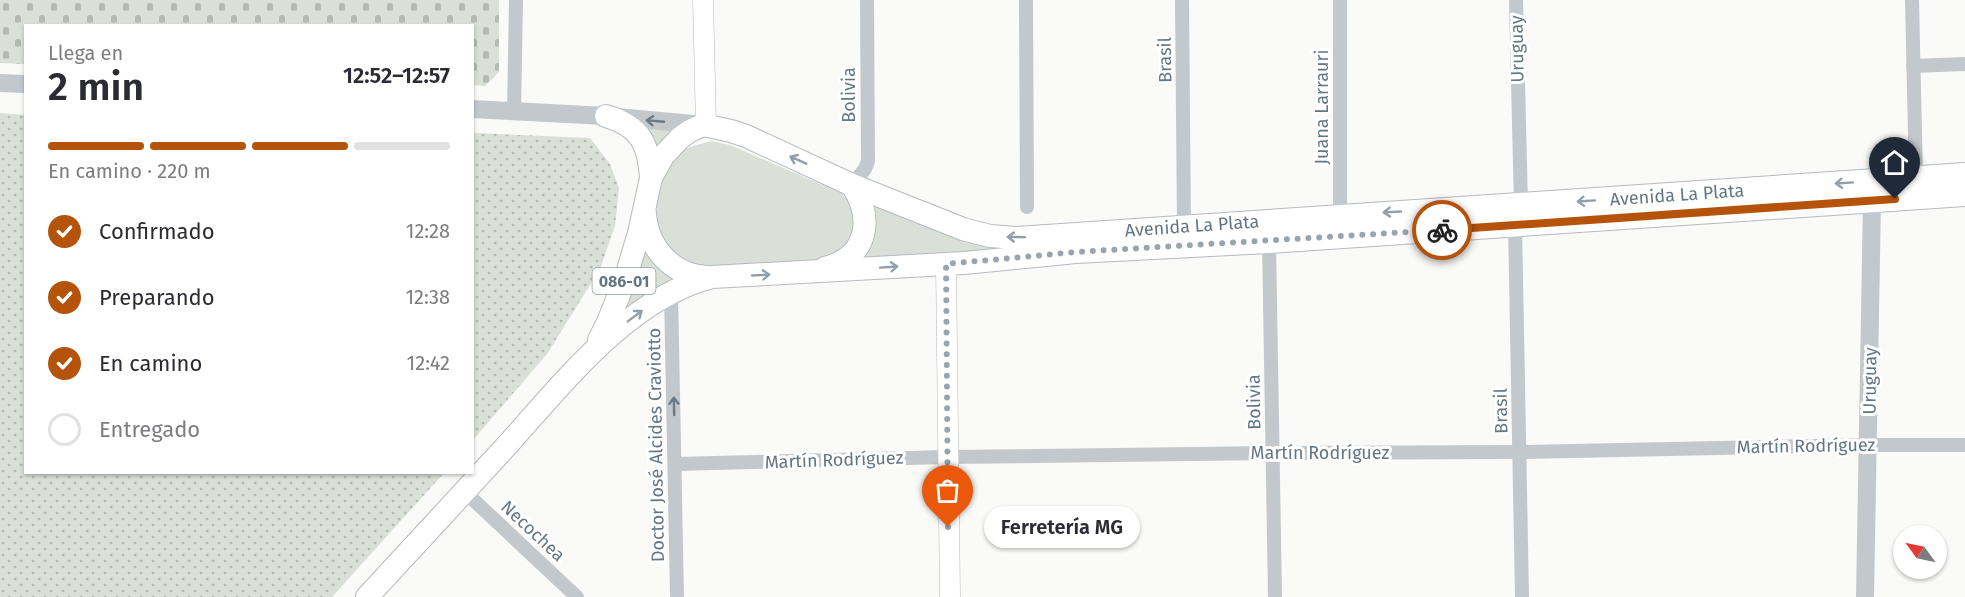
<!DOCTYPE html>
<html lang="es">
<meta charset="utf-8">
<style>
:root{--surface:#fff;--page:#f7f7f7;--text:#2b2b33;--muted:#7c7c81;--line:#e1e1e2;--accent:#b45309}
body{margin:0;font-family:"Fira Sans",sans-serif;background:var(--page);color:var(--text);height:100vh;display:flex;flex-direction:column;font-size:22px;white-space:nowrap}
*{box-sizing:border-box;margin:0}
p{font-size:20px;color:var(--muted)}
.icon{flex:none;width:33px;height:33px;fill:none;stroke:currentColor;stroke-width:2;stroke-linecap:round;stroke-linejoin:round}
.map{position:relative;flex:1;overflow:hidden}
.details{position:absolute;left:24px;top:24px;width:450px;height:450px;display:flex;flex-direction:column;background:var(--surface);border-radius:0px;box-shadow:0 2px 4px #0004}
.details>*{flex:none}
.needle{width:39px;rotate:303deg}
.buttons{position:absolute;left:1893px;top:525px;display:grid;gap:12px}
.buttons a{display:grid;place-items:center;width:54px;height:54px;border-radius:50%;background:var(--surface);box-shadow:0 2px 4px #0004;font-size:30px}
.pin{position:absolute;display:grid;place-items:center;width:51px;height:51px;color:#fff;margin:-62px -26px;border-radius:50% 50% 50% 0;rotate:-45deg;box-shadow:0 0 6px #0007}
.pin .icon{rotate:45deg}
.courier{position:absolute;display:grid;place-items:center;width:60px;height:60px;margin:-30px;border:4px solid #b45309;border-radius:50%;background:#fff;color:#222;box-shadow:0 2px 8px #0007}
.bubble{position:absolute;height:42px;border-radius:21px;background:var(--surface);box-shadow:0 2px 4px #0004;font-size:20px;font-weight:600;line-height:42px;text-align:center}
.head em{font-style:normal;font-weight:600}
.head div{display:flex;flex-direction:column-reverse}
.head{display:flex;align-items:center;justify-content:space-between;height:102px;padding:0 24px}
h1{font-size:39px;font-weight:600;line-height:45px}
.bar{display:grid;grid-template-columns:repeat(4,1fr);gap:9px 6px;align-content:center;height:72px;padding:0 24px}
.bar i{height:8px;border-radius:4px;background:var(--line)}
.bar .on{background:var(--accent)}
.bar p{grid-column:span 4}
ol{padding:0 24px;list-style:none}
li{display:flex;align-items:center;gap:18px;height:66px}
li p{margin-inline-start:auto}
li .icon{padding:6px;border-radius:50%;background:var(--accent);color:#fff;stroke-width:4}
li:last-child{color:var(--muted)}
li i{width:33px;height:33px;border:3px solid var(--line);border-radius:50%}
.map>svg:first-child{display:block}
.grass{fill:#dadfd7}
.cemetery{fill:url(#cemetery-stones)}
.park{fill:url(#park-dots)}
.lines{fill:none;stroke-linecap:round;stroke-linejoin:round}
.secondary-casing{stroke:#b3babf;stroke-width:21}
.primary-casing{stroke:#b5babe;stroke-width:24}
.minor{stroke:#c3c8cc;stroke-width:14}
.tertiary{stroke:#c3c8cc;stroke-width:18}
.secondary{stroke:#fff;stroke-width:20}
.primary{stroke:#fff;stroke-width:22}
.oneway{stroke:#6a7a87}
.oneway2{stroke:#939fa8}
.done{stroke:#99a4ac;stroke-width:6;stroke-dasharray:0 10.8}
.route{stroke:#b45309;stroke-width:8}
.labels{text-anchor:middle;stroke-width:6;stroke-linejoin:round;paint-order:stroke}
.shield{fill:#fff;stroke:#939fa8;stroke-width:1.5}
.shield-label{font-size:16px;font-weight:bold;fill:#657683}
.street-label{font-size:18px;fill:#657683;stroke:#fff}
</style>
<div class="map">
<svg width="1965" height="597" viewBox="0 0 1965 597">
<defs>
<pattern id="cemetery-stones" width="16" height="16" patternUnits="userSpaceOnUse" patternTransform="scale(1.5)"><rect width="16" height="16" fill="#dadfd7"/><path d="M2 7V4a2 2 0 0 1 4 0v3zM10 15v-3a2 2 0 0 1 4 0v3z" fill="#b4b9b4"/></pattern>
<pattern id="park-dots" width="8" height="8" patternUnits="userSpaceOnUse" patternTransform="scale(1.5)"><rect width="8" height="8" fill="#dadfd7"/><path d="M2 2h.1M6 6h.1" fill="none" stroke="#b4b9b4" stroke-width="1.8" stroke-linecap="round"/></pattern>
</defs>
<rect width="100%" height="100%" fill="#fafaf8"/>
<!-- grass -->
<g class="grass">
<polygon points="633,123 682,127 656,152"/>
<polygon points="711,141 730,145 841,193 851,204 856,220 850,242 826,261 700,267 681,262 656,231 655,210 659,185 667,166 681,152 690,147"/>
<polygon points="1965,183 856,259 864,199 960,237"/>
<polygon points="645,249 661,271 674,280 620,319"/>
</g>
<!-- cemetery -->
<polygon class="cemetery" points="0,0 499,0 499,72 485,86 473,85 472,26 26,26 25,64 0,63"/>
<!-- park -->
<g class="park">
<polygon points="0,113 25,115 26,472 444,473 332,597 0,597"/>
<polygon points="473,133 590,138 610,164 619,188 615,226 600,269 547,354 473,440"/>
</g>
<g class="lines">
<defs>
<g id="secondary">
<polyline points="703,0 706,125"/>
<polyline points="946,264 950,597"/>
</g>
<g id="primary">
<path d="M 606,116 C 640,126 649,144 651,178"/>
<path d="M 645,214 C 648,249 673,276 708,277"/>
<path d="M 825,268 C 868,257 874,219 852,185"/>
<polyline points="599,340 608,322 625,280 639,233 651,178 663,156 680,138 690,131 703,125 731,131 746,136 852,185 963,229 990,236 1016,238 1965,174"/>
<path d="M 367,597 C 411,549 456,501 500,453 C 558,390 626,298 712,277 L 964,263 L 1076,252 L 1269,242 L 1965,195"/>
</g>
</defs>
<!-- secondary casing -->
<use href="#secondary" class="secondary-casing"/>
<!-- primary casing -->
<use href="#primary" class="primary-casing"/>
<!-- minor -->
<g class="minor">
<polyline points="1026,0 1027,207"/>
<polyline points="1182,0 1184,227"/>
<polyline points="1516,0 1521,205"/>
<polyline points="1912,0 1916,178"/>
<polyline points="1913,66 1965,64"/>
<polyline points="514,111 516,0"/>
<polyline points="852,185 865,169 868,161 867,0"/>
<polyline points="1340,215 1340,0"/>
<polyline points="1515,224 1522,597"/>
<polyline points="1269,242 1275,597"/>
<polyline points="671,293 677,597"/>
<polyline points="675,464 947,457 1273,453 1520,452 1869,445 1965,445"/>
<polyline points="465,492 577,597"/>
</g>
<!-- tertiary -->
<g class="tertiary">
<polyline points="0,83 26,84"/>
<polyline points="472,109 606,116 704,125"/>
<polyline points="1865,597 1872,201"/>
</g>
<!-- secondary -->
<use href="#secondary" class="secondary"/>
<!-- primary -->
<use href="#primary" class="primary"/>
</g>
<!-- one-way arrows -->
<defs><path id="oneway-shaft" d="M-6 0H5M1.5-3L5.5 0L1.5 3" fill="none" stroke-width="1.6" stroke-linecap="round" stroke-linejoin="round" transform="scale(1.5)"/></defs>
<g class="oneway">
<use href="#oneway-shaft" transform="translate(655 121) rotate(-175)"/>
<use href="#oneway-shaft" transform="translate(674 406) rotate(-91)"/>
</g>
<g class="oneway2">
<use href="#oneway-shaft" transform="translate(798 160) rotate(-156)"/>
<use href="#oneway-shaft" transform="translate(1844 183) rotate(176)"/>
<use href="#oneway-shaft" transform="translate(1586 201) rotate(176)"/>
<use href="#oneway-shaft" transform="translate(1392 212) rotate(177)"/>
<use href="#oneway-shaft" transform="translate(1016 237) rotate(-179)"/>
<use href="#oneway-shaft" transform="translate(889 267) rotate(-4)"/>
<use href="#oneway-shaft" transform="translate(761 275) rotate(-3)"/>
<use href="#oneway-shaft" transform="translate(635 316) rotate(-37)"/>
</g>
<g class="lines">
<!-- done -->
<polyline class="done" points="948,527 946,264 1076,252 1442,230"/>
<!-- route -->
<polyline class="route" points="1442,230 1895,199"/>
</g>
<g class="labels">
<!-- shield labels -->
<rect class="shield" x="592.5" y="268" width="63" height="26" rx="4.5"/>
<g class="shield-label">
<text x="624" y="287">086-01</text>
</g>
<!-- street labels -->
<g class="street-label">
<text transform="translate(1517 49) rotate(-91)" y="6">Uruguay</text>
<text transform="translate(1165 60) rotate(-91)" y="6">Brasil</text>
<text transform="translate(849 95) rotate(-90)" y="6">Bolivia</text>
<text transform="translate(1322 107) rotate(-90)" y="6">Juana Larrauri</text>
<text transform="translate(1677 195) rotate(-4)" y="6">Avenida La Plata</text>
<text transform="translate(1192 226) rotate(-4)" y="6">Avenida La Plata</text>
<text transform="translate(1870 381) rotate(-89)" y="6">Uruguay</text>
<text transform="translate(1254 402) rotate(-91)" y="6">Bolivia</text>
<text transform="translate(1501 411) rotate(-91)" y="6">Brasil</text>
<text transform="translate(656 445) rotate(-91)" y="6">Doctor José Alcides Craviotto</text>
<text transform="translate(1806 446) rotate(-1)" y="6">Martín Rodríguez</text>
<text x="1320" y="459">Martín Rodríguez</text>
<text transform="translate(834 460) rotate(-2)" y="6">Martín Rodríguez</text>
<text transform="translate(533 531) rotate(43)" y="6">Necochea</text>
</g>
</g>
</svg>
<div class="buttons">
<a><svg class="needle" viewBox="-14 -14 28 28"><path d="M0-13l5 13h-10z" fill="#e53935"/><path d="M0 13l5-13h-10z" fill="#7c7c81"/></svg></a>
</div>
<div class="pin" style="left:948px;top:527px;background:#ea580c"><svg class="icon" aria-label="bag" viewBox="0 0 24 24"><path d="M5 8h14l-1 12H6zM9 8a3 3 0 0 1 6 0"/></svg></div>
<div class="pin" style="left:1895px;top:199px;background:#1f2937"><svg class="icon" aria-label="home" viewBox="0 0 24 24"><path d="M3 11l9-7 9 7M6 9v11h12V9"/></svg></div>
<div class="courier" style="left:1442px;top:230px"><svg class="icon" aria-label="bike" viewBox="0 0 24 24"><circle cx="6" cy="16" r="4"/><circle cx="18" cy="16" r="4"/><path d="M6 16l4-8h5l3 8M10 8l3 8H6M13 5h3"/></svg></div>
<div class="bubble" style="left:984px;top:506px;width:156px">Ferretería MG</div>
<section class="details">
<div class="head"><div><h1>2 min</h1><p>Llega en</p></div><em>12:52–12:57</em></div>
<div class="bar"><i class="on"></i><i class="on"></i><i class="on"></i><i></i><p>En camino · 220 m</p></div>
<ol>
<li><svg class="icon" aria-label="check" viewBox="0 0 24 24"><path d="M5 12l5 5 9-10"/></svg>Confirmado<p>12:28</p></li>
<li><svg class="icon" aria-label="check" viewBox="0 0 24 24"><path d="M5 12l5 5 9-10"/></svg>Preparando<p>12:38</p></li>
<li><svg class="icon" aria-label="check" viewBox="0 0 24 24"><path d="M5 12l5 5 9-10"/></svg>En camino<p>12:42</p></li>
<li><i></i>Entregado</li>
</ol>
</section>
</div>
